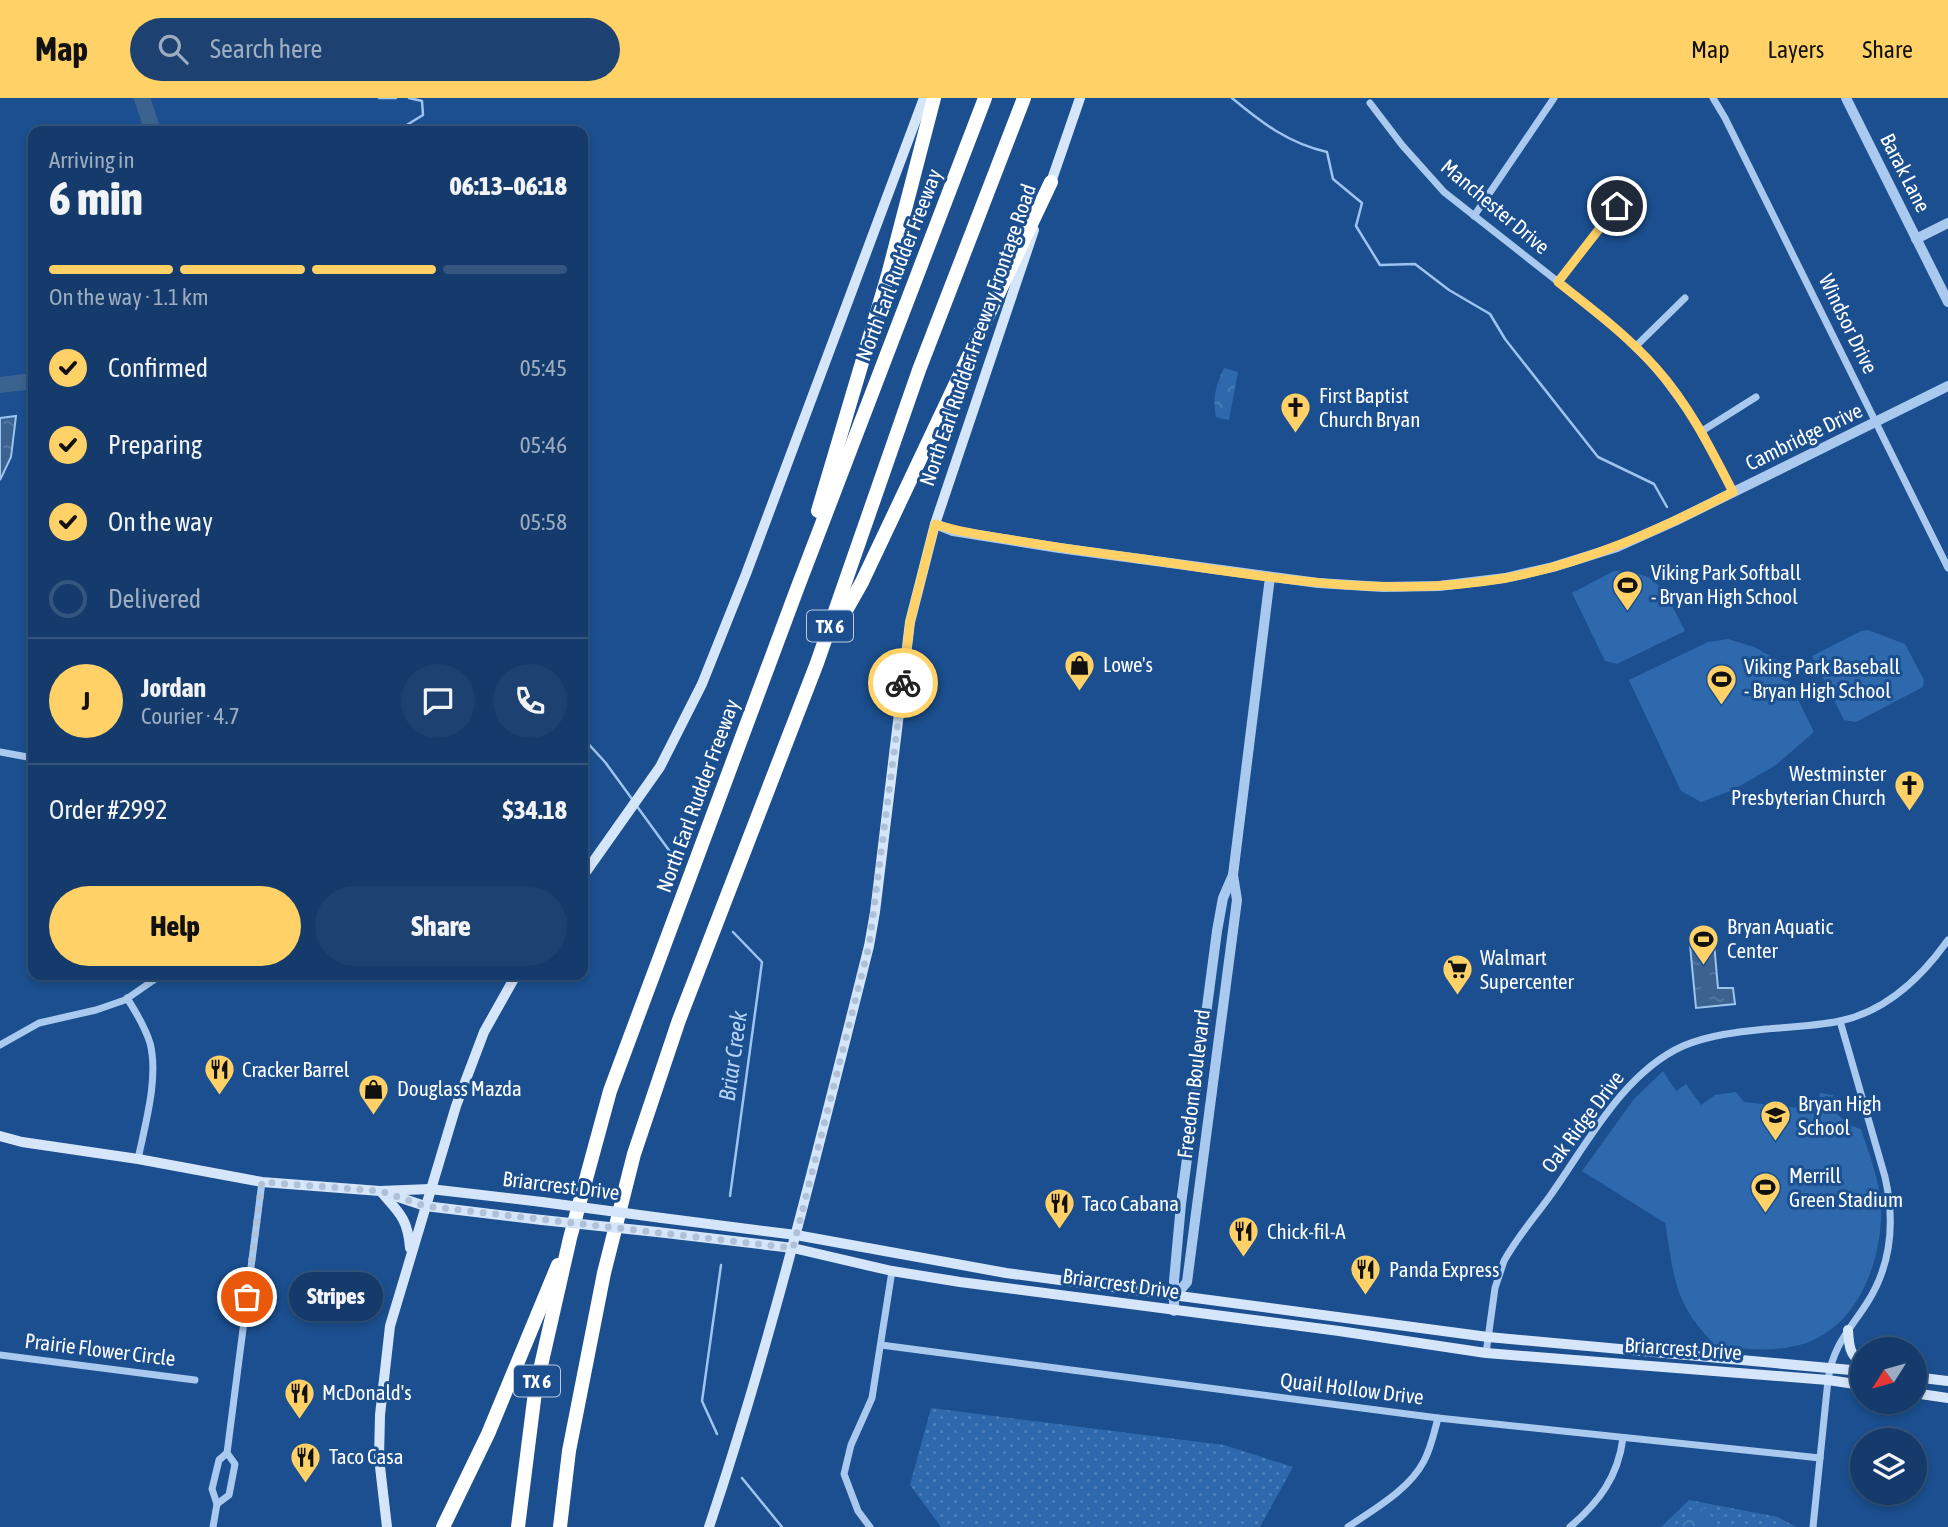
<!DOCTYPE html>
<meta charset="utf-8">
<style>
:root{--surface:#143b6b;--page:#1d4271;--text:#f1f3f6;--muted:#9dadc1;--line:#33557e;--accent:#ffd166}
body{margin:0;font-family:"Asap Condensed",sans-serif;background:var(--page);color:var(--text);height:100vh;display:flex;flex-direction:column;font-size:26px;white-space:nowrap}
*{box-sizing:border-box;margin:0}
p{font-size:23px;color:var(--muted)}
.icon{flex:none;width:38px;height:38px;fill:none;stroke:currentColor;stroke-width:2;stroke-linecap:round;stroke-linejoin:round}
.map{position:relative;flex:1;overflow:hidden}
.drawer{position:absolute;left:28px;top:28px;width:560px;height:854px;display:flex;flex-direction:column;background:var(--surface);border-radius:14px;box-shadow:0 4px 10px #0003,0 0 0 2px var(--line)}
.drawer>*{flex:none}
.needle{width:46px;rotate:233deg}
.controls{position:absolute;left:1850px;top:1239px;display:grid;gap:14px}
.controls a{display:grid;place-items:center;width:77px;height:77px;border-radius:50%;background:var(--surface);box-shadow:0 4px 10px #0003,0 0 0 2px var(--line);font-size:35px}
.pin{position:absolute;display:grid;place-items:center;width:60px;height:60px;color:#fff;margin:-30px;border:4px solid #fff;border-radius:50%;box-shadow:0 2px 7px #0007}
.courier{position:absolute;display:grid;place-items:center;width:70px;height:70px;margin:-35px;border:5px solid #ffd166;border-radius:50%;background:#fff;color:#222;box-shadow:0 2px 9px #0007}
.bubble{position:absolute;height:49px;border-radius:24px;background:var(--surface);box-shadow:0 4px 10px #0003,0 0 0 2px var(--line);font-size:23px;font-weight:800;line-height:49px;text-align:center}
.overview em{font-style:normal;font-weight:800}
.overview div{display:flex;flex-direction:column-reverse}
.overview{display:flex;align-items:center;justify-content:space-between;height:119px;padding:0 21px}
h1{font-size:46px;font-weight:800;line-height:52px}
.bar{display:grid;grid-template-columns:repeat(4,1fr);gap:10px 7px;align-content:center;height:84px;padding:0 21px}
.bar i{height:9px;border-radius:5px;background:var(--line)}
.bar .selected{background:var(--accent)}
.bar p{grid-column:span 4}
.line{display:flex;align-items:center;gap:18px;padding:0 21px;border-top:2px solid var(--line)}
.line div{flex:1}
.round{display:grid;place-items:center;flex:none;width:74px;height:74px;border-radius:37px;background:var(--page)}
ol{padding:0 21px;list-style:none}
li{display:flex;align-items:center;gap:21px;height:77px}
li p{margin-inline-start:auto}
li .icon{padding:7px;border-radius:50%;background:var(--accent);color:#111;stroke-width:4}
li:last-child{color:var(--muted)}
li i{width:38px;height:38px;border:4px solid var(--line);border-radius:50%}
.cta{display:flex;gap:14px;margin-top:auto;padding:14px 21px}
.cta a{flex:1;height:80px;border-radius:42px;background:var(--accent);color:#111;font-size:28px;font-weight:800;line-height:80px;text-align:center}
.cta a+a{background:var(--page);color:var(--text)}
header{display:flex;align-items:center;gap:42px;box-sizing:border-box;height:98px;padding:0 35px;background:var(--accent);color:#111}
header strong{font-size:33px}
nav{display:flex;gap:38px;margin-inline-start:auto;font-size:24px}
.search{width:490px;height:63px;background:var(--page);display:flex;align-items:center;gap:18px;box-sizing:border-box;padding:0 24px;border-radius:38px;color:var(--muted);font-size:26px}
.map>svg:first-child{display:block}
.grass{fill:url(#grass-dots)}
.park{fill:url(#park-crowns)}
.pitch{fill:#2e69ad}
.water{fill:url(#water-ripples);stroke:#9cc4f0;stroke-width:2}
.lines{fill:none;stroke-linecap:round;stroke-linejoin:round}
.stream{stroke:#9cc4f0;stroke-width:2.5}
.river{stroke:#3c6290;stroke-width:16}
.minor{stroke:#a9c9ee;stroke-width:7}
.tertiary{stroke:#a9c9ee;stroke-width:10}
.secondary{stroke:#d6e6fa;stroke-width:10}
.motorway{stroke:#fff;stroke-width:14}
.secondary-bridge{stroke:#d6e6fa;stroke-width:10}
.done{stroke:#afc1d8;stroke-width:7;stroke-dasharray:0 12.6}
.route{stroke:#ffd166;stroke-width:9}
.labels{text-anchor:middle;stroke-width:6;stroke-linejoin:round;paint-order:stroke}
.shield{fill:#1b4f8f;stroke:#bbcadd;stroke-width:2}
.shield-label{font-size:19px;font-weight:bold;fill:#fff}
.street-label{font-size:21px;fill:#fff;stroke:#1b4f8f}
.poi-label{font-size:21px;fill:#fff;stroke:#1b4f8f;text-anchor:start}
.water-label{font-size:23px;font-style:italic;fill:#b5d3f5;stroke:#1b4f8f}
</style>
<header>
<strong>Map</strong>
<div class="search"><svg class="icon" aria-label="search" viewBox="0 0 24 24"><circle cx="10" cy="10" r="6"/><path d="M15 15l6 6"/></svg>Search here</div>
<nav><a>Map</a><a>Layers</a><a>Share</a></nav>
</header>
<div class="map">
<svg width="1948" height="1429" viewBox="0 0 1948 1429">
<defs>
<pattern id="grass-dots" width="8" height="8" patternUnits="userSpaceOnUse" patternTransform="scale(1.75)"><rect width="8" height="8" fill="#2e69ad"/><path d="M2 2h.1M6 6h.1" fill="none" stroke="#4d80b9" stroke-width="1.8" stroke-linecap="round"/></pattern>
<pattern id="park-crowns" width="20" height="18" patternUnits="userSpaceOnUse" patternTransform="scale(1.75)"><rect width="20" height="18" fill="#2e69ad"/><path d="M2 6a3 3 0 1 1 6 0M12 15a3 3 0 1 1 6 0" fill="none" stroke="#4d80b9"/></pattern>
<pattern id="water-ripples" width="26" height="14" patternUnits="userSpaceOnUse" patternTransform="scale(1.75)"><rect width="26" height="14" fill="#3c6290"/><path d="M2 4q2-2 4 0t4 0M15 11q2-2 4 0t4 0" fill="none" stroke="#597aa1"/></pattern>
</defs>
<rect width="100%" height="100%" fill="#1b4f8f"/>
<!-- grass -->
<g class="grass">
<polygon points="931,1310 1224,1347 1293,1369 1260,1429 941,1429 910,1387"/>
<polygon points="1689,1402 1778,1419 1796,1429 1661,1429"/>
</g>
<!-- park -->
<g class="park">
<path d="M 1224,270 L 1238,274 L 1229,322 L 1216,319 C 1212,300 1216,287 1224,270 Z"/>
<polygon points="1704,1409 1720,1429 1679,1429"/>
</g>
<!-- pitch -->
<g class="pitch">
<path d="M 1614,473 C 1662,472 1666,497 1685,533 L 1617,566 L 1605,563 L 1572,495 Z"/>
<polygon points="1868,532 1905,546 1924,582 1923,589 1856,624 1844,622 1812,558 1861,533"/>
<polygon points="1728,541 1754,549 1779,563 1814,634 1776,667 1733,692 1701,704 1681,693 1629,582 1708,544"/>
<path d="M 1663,973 L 1676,993 L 1686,986 L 1701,1007 L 1715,997 L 1736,994 L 1744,1004 L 1809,1011 L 1819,1003 L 1820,995 L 1833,997 L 1833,999 L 1825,998 L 1824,1004 L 1849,1027 L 1861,1031 C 1869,1056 1880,1083 1881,1109 C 1883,1160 1859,1227 1806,1245 C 1776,1255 1746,1251 1716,1248 C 1673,1205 1675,1181 1665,1125 L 1582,1073 L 1634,1001 Z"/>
</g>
<!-- water -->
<g class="water">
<polygon points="16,318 11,359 0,382 0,320"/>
<polygon points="1714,845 1718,890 1733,890 1735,906 1696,910 1690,847"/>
</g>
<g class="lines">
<!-- stream -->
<g class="stream">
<polyline points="379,0 396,0"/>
<path d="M 1232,0 C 1262,25 1288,45 1327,54 L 1333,81 L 1362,105 L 1356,128 L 1380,167 L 1415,166 L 1449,192 L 1490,216 L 1505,241 L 1598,359 L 1654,386 L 1667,409"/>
<polyline points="397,33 423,17 422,3 409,0"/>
<polyline points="583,640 605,664 632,701"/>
<polyline points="636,707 679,766"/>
<polyline points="730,1098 762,864 733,834"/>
<polyline points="717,1336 702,1303 721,1167"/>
<polyline points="742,1380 782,1429"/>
</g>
<!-- river -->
<g class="river">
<polyline points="142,0 153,33"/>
<polyline points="0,287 33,283"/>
</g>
<!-- minor -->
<g class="minor">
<polyline points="1713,0 1725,20 1948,470"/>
<polyline points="1370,5 1402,47 1444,94 1608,223 1657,271 1702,333 1733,395"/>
<polyline points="1474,118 1554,0"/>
<polyline points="1558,184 1632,89"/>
<polyline points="1635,249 1685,200"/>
<polyline points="1702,333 1756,299"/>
<polyline points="0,654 33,660"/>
<path d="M 127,900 C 136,914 145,929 150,945 C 159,979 145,1027 138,1061"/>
<polyline points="0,947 39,925 96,912 125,902 161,877"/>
<polyline points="881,1247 1438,1320 1820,1360"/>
<path d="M 1486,1255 L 1495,1190 L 1504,1163 C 1517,1139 1535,1119 1550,1098 C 1587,1046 1623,975 1683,948 C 1709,937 1737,934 1766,931 C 1790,929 1816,928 1840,923 C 1887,913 1921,880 1948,842"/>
<polyline points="0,1257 195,1282"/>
<polyline points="217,1406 229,1397 235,1366 227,1355"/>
<polyline points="213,1429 217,1406 212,1391 219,1362 227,1355 262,1084"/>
<polyline points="870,1429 858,1413 844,1376 851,1347 872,1300 892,1173"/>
<path d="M 1348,1429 C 1374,1411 1409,1392 1424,1363 C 1431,1350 1434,1335 1438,1320"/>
<path d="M 1570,1429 C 1599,1404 1618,1379 1623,1340"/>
<path d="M 1813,1429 L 1828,1282 C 1833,1247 1849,1233 1867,1205 C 1892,1166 1895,1123 1885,1079 L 1840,923"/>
</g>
<!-- tertiary -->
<g class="tertiary">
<polyline points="1846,0 1948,204"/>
<polyline points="1916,141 1948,125"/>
<polyline points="935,426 953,433 1059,450 1318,485 1383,489 1439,488 1505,480 1553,469 1617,449 1675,423 1948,288"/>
<polyline points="1176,1197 1187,1184 1237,802 1233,777 1270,479"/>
<polyline points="1174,1213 1174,1183 1181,1106 1217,833 1223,800 1233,777"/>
</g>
<!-- secondary -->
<g class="secondary">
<polyline points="1049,90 1080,0"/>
<polyline points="583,778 660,669 702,586 746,476 924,0"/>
<polyline points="0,1038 22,1044 138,1061 262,1084 380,1093 430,1091 542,1104"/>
<path d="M 382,1095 C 400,1115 408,1122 410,1150"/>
<polyline points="389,1096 425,1108 542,1122"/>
<polyline points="662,1120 796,1137 1006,1175 1488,1239 1862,1273"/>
<polyline points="657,1134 793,1150 892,1173 960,1184 1339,1233 1486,1255 1828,1282 1862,1287"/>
<path d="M 1848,1232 C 1849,1247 1849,1256 1862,1266"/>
<polyline points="1914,1279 1948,1283"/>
<polyline points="1914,1295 1948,1300"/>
<polyline points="387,1429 379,1360 380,1317 390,1228 456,1008 484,934 516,877"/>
<path d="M 709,1429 C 773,1238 820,1043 869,848 L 875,814 L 910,524 L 935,426 L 1034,132"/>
</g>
<!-- motorway -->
<g class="motorway">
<polyline points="818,413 888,177 934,0"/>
<polyline points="836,530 862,484 1051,84"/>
<polyline points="443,1429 488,1336 558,1167"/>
<polyline points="518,1429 535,1294 570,1140 610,993 797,491 985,0"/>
<polyline points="560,1429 569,1353 604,1175 634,1056 679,922 817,565 919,272 1024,0"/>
</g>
<!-- secondary-bridge -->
<g class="secondary-bridge">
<polyline points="542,1104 662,1120"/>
<polyline points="542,1122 657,1134"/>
</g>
</g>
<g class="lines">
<!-- done -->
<polyline class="done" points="247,1199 262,1084 380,1093 425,1108 793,1150 869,848 903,585"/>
<!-- route -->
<path class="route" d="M 903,585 L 910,524 L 935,426 C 958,434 982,437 1007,441 C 1052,449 1098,455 1143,461 C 1263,478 1385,502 1506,480 C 1587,465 1661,431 1733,394 C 1711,351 1689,307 1656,270 C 1627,237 1592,211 1558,184 L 1617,108"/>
</g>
<!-- icons -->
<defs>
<symbol id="church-pin" viewBox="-11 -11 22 30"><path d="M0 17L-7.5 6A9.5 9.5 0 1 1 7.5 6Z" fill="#ffd166" stroke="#1b4f8f"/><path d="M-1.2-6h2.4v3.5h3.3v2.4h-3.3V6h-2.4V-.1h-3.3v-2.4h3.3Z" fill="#111"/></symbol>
<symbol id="stadium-pin" viewBox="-11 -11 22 30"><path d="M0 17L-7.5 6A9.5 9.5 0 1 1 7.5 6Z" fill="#ffd166" stroke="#1b4f8f"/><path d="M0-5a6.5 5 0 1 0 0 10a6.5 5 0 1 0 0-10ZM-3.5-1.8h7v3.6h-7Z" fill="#111"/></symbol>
<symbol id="shop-pin" viewBox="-11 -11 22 30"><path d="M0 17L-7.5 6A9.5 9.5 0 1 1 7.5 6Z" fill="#ffd166" stroke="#1b4f8f"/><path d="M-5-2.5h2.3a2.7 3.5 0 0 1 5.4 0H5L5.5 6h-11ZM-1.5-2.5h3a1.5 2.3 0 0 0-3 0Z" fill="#111"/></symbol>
<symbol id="supermarket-pin" viewBox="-11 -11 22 30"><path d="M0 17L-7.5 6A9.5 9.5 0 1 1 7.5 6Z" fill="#ffd166" stroke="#1b4f8f"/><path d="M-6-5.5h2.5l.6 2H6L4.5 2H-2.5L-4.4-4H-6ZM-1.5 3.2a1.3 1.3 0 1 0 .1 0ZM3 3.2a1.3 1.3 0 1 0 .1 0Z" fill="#111"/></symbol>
<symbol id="restaurant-pin" viewBox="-11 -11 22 30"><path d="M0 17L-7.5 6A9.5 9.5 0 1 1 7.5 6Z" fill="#ffd166" stroke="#1b4f8f"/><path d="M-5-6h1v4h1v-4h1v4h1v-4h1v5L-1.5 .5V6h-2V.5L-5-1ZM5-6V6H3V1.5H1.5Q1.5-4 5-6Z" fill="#111"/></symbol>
<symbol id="school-pin" viewBox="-11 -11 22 30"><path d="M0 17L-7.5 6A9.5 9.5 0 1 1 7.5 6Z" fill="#ffd166" stroke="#1b4f8f"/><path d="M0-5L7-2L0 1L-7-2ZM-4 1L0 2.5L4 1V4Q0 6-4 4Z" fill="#111"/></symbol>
</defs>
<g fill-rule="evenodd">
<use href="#church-pin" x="1278" y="292" width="35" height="47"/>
<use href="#stadium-pin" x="1610" y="470" width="35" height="47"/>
<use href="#shop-pin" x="1062" y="550" width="35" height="47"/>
<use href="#stadium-pin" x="1704" y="564" width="35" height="47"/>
<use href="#church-pin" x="1892" y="670" width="35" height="47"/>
<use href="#stadium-pin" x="1686" y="824" width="35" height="47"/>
<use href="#supermarket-pin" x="1440" y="854" width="35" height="47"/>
<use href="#restaurant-pin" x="202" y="954" width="35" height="47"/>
<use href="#shop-pin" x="356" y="974" width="35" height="47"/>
<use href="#school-pin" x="1758" y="1000" width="35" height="47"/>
<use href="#stadium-pin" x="1748" y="1072" width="35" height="47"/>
<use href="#restaurant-pin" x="1042" y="1088" width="35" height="47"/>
<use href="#restaurant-pin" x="1226" y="1116" width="35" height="47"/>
<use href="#restaurant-pin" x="1348" y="1154" width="35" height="47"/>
<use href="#restaurant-pin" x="282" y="1278" width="35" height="47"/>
<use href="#restaurant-pin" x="288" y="1342" width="35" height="47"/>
</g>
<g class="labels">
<!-- shield labels -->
<g class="shield">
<rect x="807" y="512.5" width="46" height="31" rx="5"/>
<rect x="514" y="1267.5" width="46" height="31" rx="5"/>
</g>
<g class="shield-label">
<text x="830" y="535">TX 6</text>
<text x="537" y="1290">TX 6</text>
</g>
<!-- street labels -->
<g class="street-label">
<text transform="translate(1905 75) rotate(63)" y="7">Barak Lane</text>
<text transform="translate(1495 109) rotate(40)" y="7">Manchester Drive</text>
<text transform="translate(899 167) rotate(-69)" y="7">North Earl Rudder Freeway</text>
<text transform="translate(1848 226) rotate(64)" y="7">Windsor Drive</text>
<text transform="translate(978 237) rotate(-71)" y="7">North Earl Rudder Freeway Frontage Road</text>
<text transform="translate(1804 339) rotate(-26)" y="7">Cambridge Drive</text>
<text transform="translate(698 698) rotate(-70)" y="7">North Earl Rudder Freeway</text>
<text transform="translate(1194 986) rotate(-83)" y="7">Freedom Boulevard</text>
<text transform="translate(1583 1024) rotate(-53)" y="7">Oak Ridge Drive</text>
<text transform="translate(561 1088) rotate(7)" y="7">Briarcrest Drive</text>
<text transform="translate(1121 1186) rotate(8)" y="7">Briarcrest Drive</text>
<text transform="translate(1683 1251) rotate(4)" y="7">Briarcrest Drive</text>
<text transform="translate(100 1252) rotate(7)" y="7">Prairie Flower Circle</text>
<text transform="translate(1352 1291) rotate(7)" y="7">Quail Hollow Drive</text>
</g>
<!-- poi labels -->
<g class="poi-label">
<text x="1319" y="305">First Baptist<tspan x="1319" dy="24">Church Bryan</tspan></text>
<text x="1651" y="482">Viking Park Softball<tspan x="1651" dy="24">- Bryan High School</tspan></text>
<text x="1103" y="574">Lowe's</text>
<text x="1744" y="576">Viking Park Baseball<tspan x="1744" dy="24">- Bryan High School</tspan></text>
<text x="1886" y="683" text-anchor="end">Westminster<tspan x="1886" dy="24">Presbyterian Church</tspan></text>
<text x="1727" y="836">Bryan Aquatic<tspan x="1727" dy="24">Center</tspan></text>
<text x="1480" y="867">Walmart<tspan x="1480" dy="24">Supercenter</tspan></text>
<text x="242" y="979">Cracker Barrel</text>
<text x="397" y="998">Douglass Mazda</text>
<text x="1798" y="1013">Bryan High<tspan x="1798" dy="24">School</tspan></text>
<text x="1789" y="1085">Merrill<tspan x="1789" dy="24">Green Stadium</tspan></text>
<text x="1082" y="1113">Taco Cabana</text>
<text x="1267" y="1141">Chick-fil-A</text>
<text x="1389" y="1179">Panda Express</text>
<text x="322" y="1302">McDonald's</text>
<text x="329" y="1366">Taco Casa</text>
</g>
<!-- water labels -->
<g class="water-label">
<text transform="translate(733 958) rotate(-82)" y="8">Briar Creek</text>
</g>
</g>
</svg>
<div class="controls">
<a><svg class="needle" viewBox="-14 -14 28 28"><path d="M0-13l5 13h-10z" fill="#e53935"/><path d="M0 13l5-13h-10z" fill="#9dadc1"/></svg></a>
<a><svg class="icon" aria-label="layers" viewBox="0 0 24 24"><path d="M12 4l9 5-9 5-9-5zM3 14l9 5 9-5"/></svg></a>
</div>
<div class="pin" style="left:247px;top:1199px;background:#ea580c"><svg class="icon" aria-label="bag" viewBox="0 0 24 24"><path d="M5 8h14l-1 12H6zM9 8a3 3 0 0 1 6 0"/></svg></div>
<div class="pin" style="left:1617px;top:108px;background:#1f2937"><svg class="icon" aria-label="home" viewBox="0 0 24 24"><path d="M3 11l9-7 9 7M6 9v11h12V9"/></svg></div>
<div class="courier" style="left:903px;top:585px"><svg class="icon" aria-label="bike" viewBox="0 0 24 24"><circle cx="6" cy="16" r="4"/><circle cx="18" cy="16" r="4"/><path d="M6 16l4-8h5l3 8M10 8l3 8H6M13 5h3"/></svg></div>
<div class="bubble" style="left:289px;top:1174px;width:94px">Stripes</div>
<section class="drawer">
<div class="overview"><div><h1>6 min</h1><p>Arriving in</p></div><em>06:13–06:18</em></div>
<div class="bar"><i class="selected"></i><i class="selected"></i><i class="selected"></i><i></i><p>On the way · 1.1 km</p></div>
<ol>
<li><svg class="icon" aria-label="check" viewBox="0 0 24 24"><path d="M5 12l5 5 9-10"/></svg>Confirmed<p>05:45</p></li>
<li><svg class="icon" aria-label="check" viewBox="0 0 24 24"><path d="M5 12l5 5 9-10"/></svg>Preparing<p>05:46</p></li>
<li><svg class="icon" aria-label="check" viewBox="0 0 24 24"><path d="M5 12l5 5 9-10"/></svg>On the way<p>05:58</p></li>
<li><i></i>Delivered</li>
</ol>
<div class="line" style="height:126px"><b class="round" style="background:var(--accent);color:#111">J</b><div><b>Jordan</b><p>Courier · 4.7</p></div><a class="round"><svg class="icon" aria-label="chat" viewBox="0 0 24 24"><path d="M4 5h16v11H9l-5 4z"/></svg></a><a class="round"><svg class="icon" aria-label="phone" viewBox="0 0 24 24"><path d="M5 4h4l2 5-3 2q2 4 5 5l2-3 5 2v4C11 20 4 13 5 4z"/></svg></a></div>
<div class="line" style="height:91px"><div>Order #2992</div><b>$34.18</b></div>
<div class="cta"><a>Help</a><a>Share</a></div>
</section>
</div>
